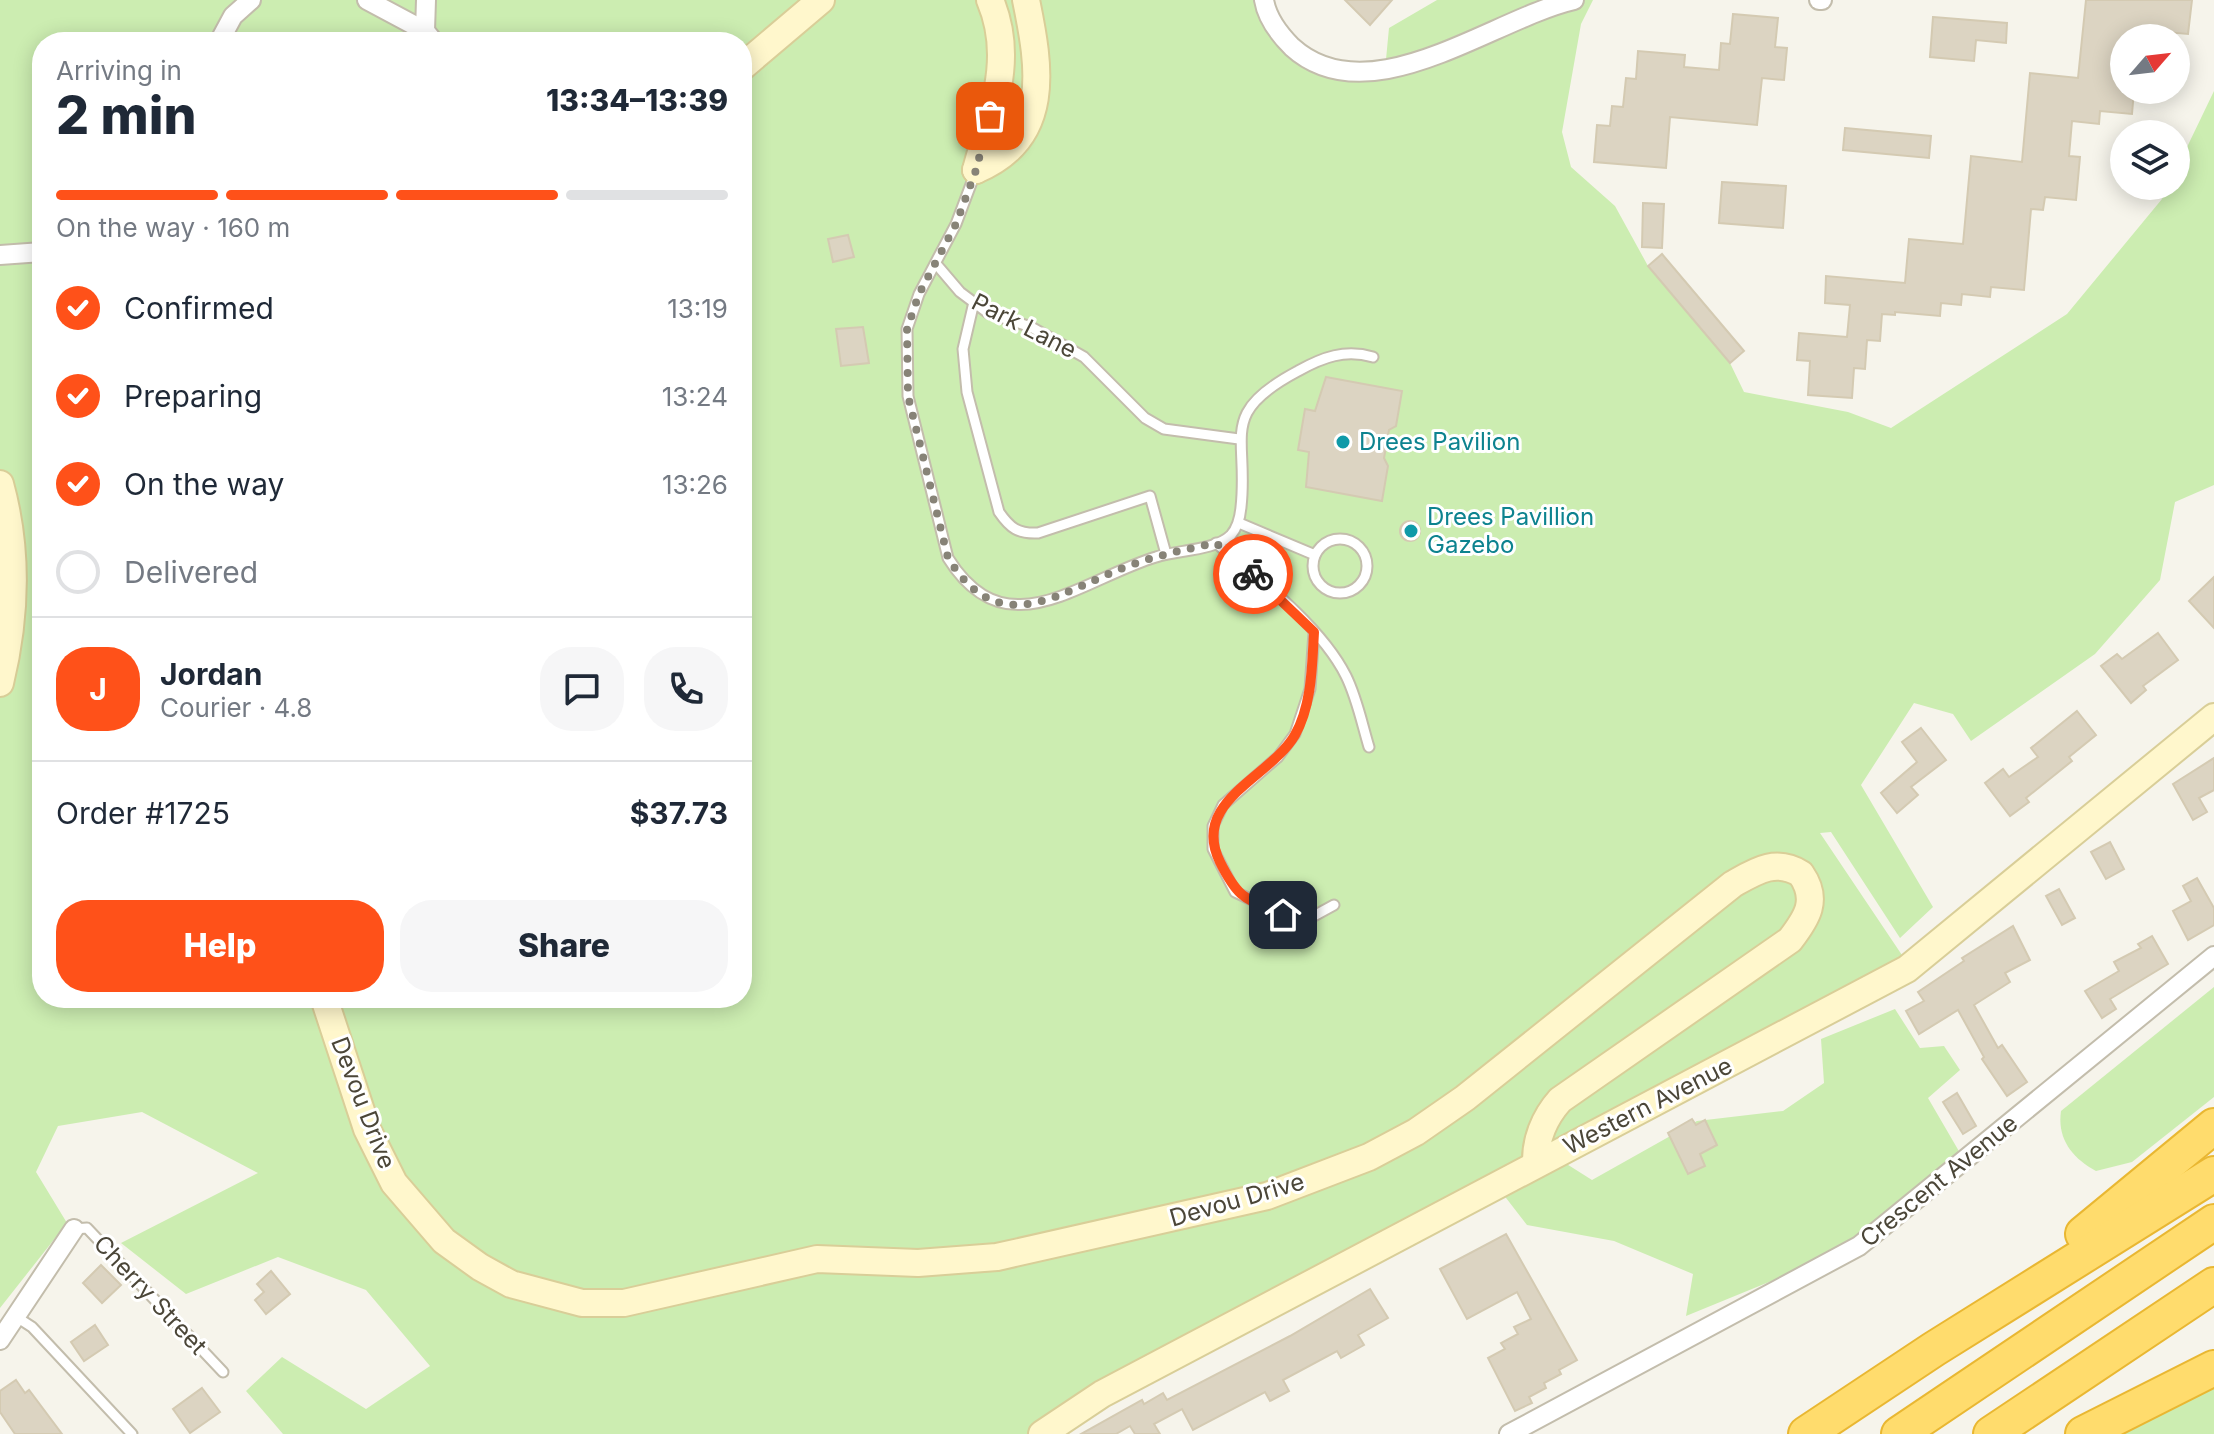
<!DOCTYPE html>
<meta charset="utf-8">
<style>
:root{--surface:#fff;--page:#f6f6f7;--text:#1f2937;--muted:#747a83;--line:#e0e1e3;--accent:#ff5119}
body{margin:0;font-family:Inter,sans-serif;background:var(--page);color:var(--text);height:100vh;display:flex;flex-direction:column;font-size:30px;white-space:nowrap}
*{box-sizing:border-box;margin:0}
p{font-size:26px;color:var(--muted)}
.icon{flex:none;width:44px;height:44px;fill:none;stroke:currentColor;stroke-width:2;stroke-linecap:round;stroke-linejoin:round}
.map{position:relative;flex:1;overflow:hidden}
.sheet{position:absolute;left:32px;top:32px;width:720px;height:976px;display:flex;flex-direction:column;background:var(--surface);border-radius:32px;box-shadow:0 4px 20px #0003}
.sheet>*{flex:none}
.needle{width:52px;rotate:62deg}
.controls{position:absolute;left:2110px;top:24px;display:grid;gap:16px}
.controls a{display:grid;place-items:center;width:80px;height:80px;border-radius:50%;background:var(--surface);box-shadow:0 4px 20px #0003;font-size:40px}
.pin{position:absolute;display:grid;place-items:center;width:68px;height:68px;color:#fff;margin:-34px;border-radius:16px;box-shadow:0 4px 12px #0006}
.courier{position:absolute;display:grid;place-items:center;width:80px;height:80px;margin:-40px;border:6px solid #ff5119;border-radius:50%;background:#fff;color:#222;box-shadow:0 2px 10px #0007}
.overview em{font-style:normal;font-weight:800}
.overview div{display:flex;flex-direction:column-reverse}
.overview{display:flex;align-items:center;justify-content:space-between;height:136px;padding:0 24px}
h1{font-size:52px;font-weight:800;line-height:60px}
.bar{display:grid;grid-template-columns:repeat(4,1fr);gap:12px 8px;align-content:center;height:96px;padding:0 24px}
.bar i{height:10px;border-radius:6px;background:var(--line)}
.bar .selected{background:var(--accent)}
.bar p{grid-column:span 4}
.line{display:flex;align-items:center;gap:20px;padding:0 24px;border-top:2px solid var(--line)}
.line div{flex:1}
.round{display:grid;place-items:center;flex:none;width:84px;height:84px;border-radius:32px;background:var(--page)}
ol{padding:0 24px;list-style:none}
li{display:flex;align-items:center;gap:24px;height:88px}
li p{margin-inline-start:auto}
li .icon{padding:8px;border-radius:50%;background:var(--accent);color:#fff;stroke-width:4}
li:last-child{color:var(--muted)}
li i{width:44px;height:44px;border:4px solid var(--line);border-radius:50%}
.button{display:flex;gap:16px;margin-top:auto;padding:16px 24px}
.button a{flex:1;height:92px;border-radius:32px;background:var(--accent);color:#fff;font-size:32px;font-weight:800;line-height:92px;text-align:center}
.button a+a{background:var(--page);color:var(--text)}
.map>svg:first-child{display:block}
.green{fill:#ccedb1;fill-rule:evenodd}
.building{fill:#dcd4c2;stroke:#d4cab2;stroke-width:2}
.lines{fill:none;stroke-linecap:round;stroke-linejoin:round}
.lane-casing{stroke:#c3bdac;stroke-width:13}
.street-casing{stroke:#c3bdac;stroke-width:22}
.secondary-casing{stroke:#d9ce98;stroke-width:30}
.highway-casing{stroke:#e9b732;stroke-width:38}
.lane{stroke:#fff;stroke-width:9}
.street{stroke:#fff;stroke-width:18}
.secondary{stroke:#fff7cc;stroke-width:26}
.highway{stroke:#ffdc6d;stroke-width:34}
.done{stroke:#878377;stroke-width:8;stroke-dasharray:0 14.4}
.route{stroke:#ff5119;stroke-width:10}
.culture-dot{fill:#0f9aa8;stroke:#fff;stroke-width:3}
.labels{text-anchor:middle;stroke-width:6;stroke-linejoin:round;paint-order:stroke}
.street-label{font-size:24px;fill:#4b4638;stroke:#fff}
.culture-label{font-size:24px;fill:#0d838f;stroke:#fff;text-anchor:start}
</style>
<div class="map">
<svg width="2214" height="1434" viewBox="0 0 2214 1434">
<rect width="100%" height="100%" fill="#f6f4eb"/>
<!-- green -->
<g class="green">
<path d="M 0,0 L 1264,0 L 1302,56 L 1385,70 L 1389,28 L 1437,0 L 1593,0 L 1581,24 L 1562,132 L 1571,167 L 1615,206 L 1648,266 L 1730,363 L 1744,392 L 1848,412 L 1891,428 L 2067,314 L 2162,199 L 2168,186 L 2176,186 L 2176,170 L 2214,91 L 2214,485 L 2175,502 L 2160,580 L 2095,654 L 1971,741 L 1953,714 L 1914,703 L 1861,785 L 1933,907 L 1900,938 L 1831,832 L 1820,833 L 1910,967 L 1554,1156 L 1592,1180 L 1697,1121 L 1783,1111 L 1824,1083 L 1821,1039 L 1895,1009 L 1920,1048 L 1944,1046 L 1960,1070 L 1928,1098 L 1960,1153 L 1877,1226 L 1803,1268 L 1686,1316 L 1693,1274 L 1614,1241 L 1527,1225 L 1496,1185 L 1042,1434 L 283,1434 L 246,1391 L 282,1357 L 366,1409 L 430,1366 L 366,1290 L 278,1257 L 186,1294 L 121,1243 L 258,1173 L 142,1112 L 58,1126 L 36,1172 L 67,1223 L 0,1308 ZM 42,42 L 742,42 L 742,998 L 42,998 Z"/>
<path d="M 2214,987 L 2214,1097 L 2132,1162 L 2096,1171 C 2072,1158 2057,1139 2061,1111 Z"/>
<polygon points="2214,1378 2214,1434 2105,1434"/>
</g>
<!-- building -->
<g class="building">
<polygon points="1345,0 1392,0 1370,25"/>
<polygon points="2086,0 2192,0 2188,34 2155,31 2154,38 2124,38 2124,90 2134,90 2132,114 2100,111 2099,124 2072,121 2069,156 2080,157 2076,200 2045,197 2043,210 2031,209 2024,290 1991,287 1990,297 1962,294 1961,305 1941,303 1940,316 1895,312 1895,315 1882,314 1880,341 1867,340 1865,369 1854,368 1852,398 1808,395 1810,361 1797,360 1799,333 1847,337 1850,305 1825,303 1826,276 1905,283 1909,239 1963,244 1971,156 2022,162 2030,73 2078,78"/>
<polygon points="1733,14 1778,18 1775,47 1787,48 1784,80 1762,78 1757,125 1670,117 1666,168 1594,162 1597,125 1610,126 1612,106 1623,107 1626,78 1636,79 1638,51 1685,55 1684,67 1719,70 1721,43 1730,44"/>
<polygon points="1933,17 2007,23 2006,43 1976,40 1974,61 1930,57"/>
<polygon points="1845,128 1931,136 1929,158 1843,150"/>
<polygon points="1722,182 1786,186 1783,228 1719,223"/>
<polygon points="1643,203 1664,204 1662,248 1642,247"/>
<polygon points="848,235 854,257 833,262 828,239"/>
<polygon points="1662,254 1744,351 1730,363 1648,266"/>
<polygon points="863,327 869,363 841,366 836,329"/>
<polygon points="1326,377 1402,391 1396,426 1389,430 1384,458 1388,466 1382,501 1306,487 1309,452 1298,450 1305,409 1315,411"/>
<circle cx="1410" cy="531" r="10"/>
<polygon points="2214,577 2214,628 2189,601"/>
<polygon points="2158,633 2178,660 2143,686 2146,690 2131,703 2101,666 2117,654 2122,659"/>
<polygon points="2077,711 2096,735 2069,757 2072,761 2026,798 2029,802 2010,816 1985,783 2003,769 2009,777 2038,757 2031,748"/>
<polygon points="1921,728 1946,760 1911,787 1918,795 1897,813 1881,793 1917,762 1902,742"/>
<polygon points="2214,758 2214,790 2199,798 2207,812 2193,820 2173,784"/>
<polygon points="2110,842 2124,869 2106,879 2091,852"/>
<polygon points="2197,878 2214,908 2214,925 2188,940 2173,911 2191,901 2183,886"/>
<polygon points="2059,889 2075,918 2062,925 2046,896"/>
<polygon points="2013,926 2030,960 2005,973 2010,982 1974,1005 1998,1048 2002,1045 2027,1082 2007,1096 1982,1059 1984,1057 1958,1010 1919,1034 1906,1011 1924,1001 1918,992 1964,961 1962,958"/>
<polygon points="2152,936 2168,964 2110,999 2116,1009 2102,1018 2085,991 2119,971 2114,962 2141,948 2138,944"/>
<polygon points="1957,1093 1976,1126 1963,1134 1943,1102"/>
<polygon points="1692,1119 1696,1125 1705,1120 1717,1145 1700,1154 1705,1166 1688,1174 1668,1133"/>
<polygon points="1506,1234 1577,1360 1559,1370 1561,1374 1544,1383 1546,1388 1529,1397 1532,1403 1515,1411 1488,1358 1505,1349 1501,1343 1518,1334 1514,1327 1531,1319 1517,1292 1467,1319 1440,1269"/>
<polygon points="101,1265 121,1285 102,1303 83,1283"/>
<polygon points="271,1271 290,1294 266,1314 255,1300 264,1292 257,1284"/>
<polygon points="1370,1289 1388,1318 1358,1335 1364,1345 1341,1358 1337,1351 1283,1380 1289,1391 1270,1401 1265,1392 1193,1430 1182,1409 1154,1424 1160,1434 1135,1434 1130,1426 1116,1434 1081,1434 1142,1400 1144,1404 1163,1393 1167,1400 1290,1336"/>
<polygon points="95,1325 108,1345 84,1361 71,1342"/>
<polygon points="16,1380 25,1393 29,1390 62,1434 15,1434 0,1412 0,1391"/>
<polygon points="202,1388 220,1412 190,1433 173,1409"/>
</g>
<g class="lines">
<defs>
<g id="lane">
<path d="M 976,171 L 956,224 L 919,294 L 907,329 L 908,396 L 948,558 C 1006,651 1080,580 1156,557 C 1176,550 1215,551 1231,535 C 1238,527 1240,518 1241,507 C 1249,435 1217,414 1298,371 C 1323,357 1345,349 1373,357"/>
<polyline points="937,265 960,292 988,313 1031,327 1084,357 1145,418 1164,429 1239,439"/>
<path d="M 974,302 L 963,349 L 967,392 L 999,512 C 1010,528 1018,534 1038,533 L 1150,496 L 1166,554"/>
<polyline points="1239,523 1315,555"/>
<circle cx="1340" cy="566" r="27"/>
<path d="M 1216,543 C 1258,578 1321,626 1346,676 C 1357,698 1362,724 1369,747"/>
<polyline points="1314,632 1310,689 1295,734 1278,757 1223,805 1213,826 1213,849 1235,892 1301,923 1334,905"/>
<polyline points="74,1229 87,1228 223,1372"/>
<polyline points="15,1316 32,1327 132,1434"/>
</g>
<g id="street">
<polyline points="367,0 425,31 434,42"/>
<path d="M 1264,0 C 1267,18 1279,34 1292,47 C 1369,117 1492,19 1574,0"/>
<polyline points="1819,0 1822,0"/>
<polyline points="425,31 426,0"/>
<polyline points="219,42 233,16 251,0"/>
<polyline points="0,255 42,252"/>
<polyline points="0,1340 74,1229"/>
<polyline points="1509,1434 1859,1246 2214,956"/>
</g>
<g id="secondary">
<polyline points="742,67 821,0"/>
<path d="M 976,170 C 1052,138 1040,68 1026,0"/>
<path d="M 976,170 C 992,110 1015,59 990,0"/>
<path d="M 0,484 C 18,549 16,617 0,683"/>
<path d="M 324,998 L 367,1129 L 394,1183 L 444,1241 L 480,1267 L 511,1284 L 582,1303 L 624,1303 L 817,1259 L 918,1263 L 997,1257 L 1267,1196 L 1369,1157 L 1416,1132 L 1465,1098 L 1733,884 C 1756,871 1776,858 1801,874 C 1819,900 1807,918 1790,940 L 1560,1100 C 1544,1118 1535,1141 1536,1164"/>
<polyline points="1042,1434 1102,1394 1907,969 2214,717"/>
</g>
<g id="highway">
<polyline points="2083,1234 2214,1126"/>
<polyline points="1806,1434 1934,1349 2214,1174"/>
<polyline points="1899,1434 2214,1222"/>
<polyline points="1991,1434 2214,1285"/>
<polyline points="2083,1434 2214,1368"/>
</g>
</defs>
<!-- lane casing -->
<use href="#lane" class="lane-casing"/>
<!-- street casing -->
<use href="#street" class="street-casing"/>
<!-- secondary casing -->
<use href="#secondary" class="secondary-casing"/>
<!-- highway casing -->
<use href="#highway" class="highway-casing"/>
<!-- lane -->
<use href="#lane" class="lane"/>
<!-- street -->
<use href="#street" class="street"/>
<!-- secondary -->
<use href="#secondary" class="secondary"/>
<!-- highway -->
<use href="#highway" class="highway"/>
</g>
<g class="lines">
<!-- done -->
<path class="done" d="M 990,116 L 976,170 L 956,224 L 919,294 L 907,329 L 908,396 L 948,558 C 1001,644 1061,590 1131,565 C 1159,555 1187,549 1216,543 L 1253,574"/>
<!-- route -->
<path class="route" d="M 1253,574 L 1314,632 C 1312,666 1312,705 1295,735 C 1270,778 1190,801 1220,862 C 1239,900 1245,898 1283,915"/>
</g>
<!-- markers -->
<g class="culture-dot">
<circle cx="1343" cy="442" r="8"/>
<circle cx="1411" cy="531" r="8"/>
</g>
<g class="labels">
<!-- street labels -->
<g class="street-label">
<text transform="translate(1024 326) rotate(27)" y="8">Park Lane</text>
<text transform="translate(363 1103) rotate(69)" y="8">Devou Drive</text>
<text transform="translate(1648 1106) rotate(-27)" y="8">Western Avenue</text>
<text transform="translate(1939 1181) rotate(-39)" y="8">Crescent Avenue</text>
<text transform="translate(1237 1200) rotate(-16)" y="8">Devou Drive</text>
<text transform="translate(150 1295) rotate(47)" y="8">Cherry Street</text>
</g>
<!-- culture labels -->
<g class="culture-label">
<text x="1359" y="450">Drees Pavilion</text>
<text x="1427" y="525">Drees Pavillion<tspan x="1427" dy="28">Gazebo</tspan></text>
</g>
</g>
</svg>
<div class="controls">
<a><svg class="needle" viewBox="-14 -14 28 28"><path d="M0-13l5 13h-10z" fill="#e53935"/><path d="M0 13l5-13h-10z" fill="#747a83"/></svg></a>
<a><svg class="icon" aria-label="layers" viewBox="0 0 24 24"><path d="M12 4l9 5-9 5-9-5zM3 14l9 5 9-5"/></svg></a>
</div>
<div class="pin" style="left:990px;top:116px;background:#ea580c"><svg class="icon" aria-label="bag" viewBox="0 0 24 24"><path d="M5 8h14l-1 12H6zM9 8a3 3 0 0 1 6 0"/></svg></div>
<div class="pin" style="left:1283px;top:915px;background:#1f2937"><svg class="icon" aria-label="home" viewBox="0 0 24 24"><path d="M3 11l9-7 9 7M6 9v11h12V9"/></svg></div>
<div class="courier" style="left:1253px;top:574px"><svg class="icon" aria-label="bike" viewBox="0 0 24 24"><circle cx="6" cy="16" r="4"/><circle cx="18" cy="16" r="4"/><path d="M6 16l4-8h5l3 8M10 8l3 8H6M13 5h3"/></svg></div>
<section class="sheet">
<div class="overview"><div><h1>2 min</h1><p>Arriving in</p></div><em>13:34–13:39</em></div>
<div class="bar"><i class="selected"></i><i class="selected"></i><i class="selected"></i><i></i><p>On the way · 160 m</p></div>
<ol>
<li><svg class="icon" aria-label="check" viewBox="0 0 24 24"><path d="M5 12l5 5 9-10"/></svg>Confirmed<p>13:19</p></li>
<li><svg class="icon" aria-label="check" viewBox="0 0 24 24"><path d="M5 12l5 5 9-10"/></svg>Preparing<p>13:24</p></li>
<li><svg class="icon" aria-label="check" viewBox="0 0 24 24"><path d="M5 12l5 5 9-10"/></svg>On the way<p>13:26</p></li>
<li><i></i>Delivered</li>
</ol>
<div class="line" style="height:144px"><b class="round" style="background:var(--accent);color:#fff">J</b><div><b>Jordan</b><p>Courier · 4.8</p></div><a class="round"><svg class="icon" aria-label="chat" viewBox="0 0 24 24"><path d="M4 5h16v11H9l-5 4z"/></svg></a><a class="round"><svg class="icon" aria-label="phone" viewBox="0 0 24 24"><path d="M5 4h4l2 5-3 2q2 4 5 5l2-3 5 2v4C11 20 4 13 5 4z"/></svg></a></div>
<div class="line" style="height:104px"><div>Order #1725</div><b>$37.73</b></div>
<div class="button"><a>Help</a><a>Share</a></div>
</section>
</div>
